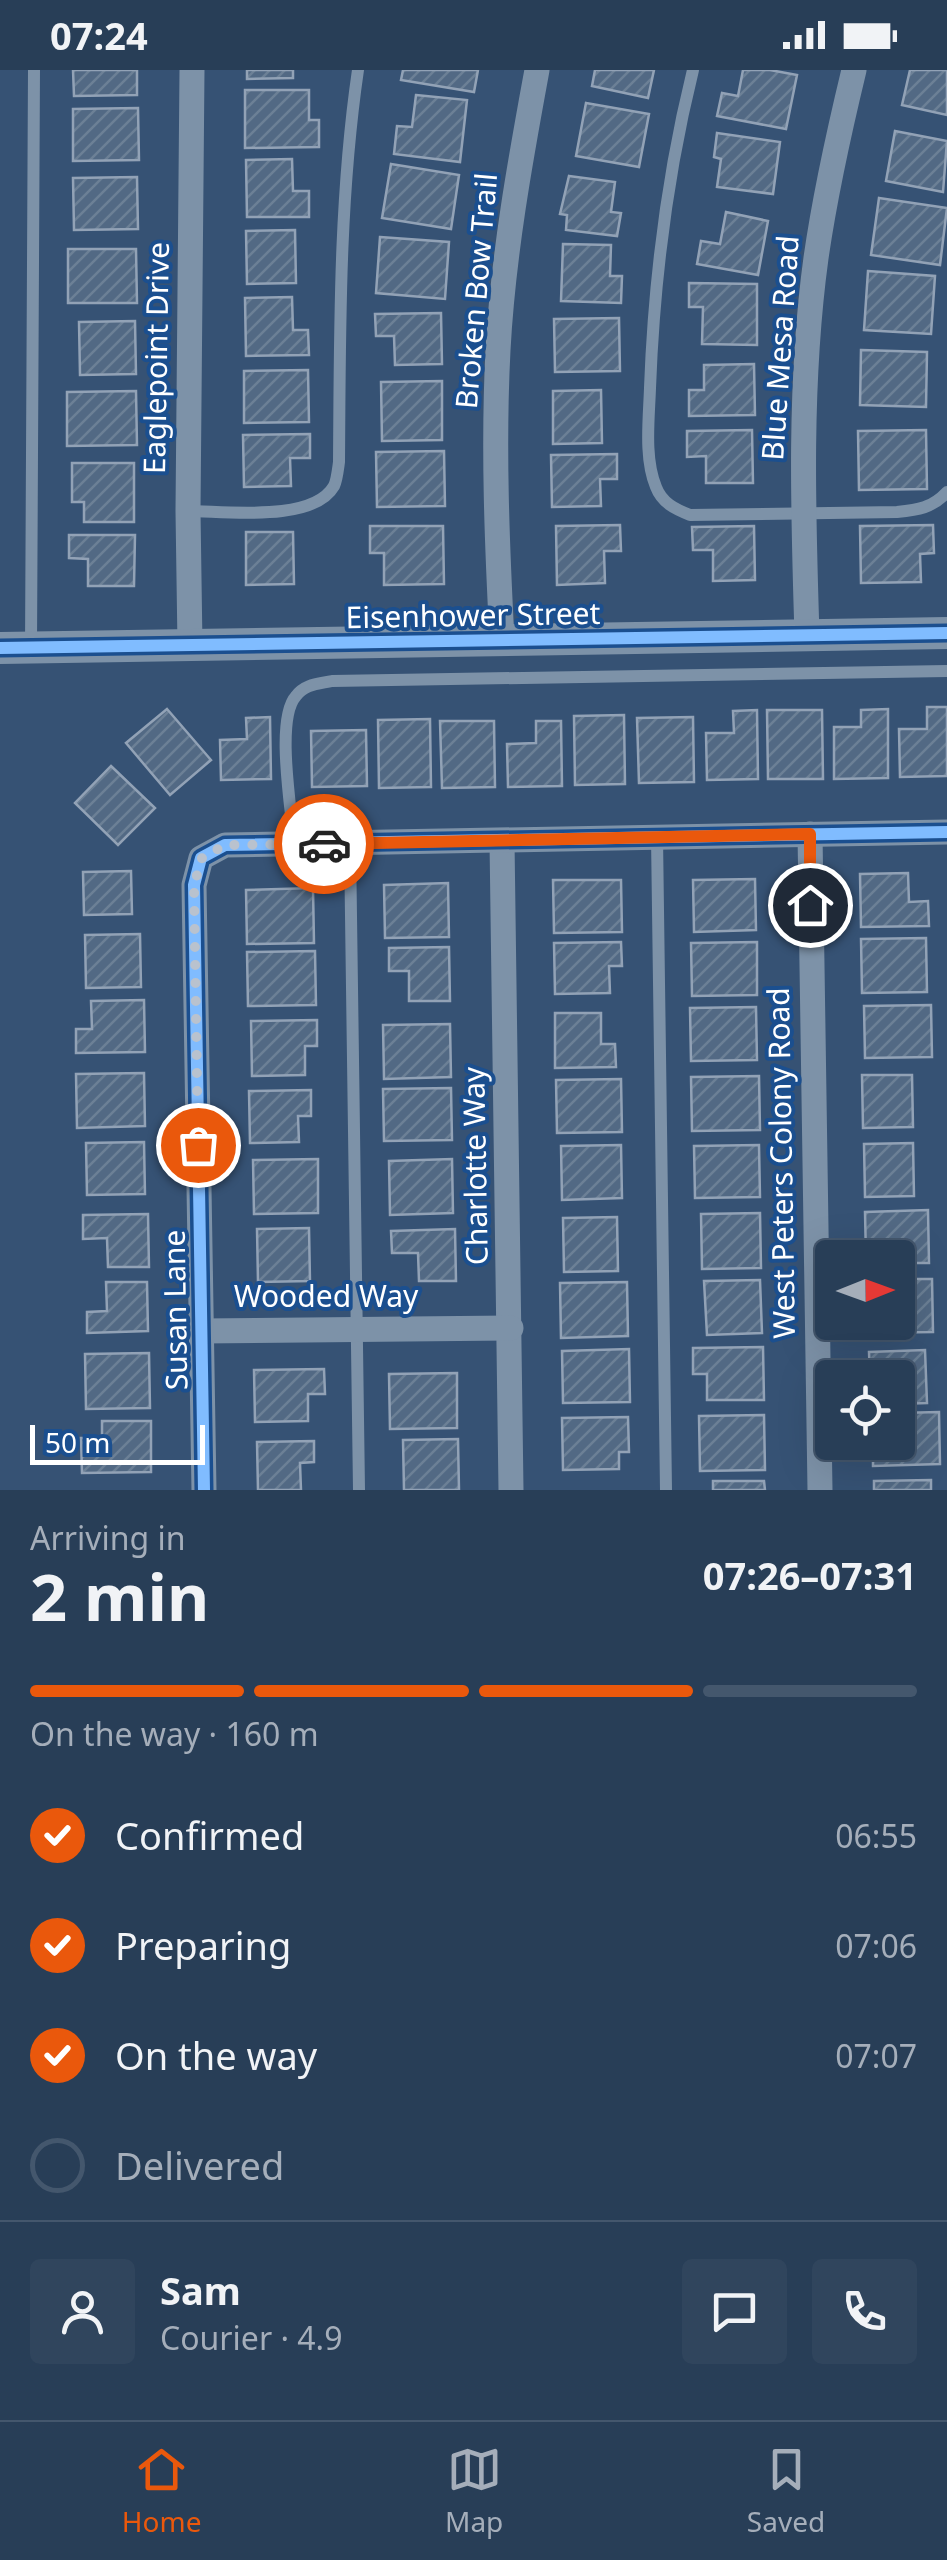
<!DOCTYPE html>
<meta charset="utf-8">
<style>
:root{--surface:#283e57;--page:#30455d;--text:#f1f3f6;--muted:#a5aeba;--line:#44576d;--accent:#ea580c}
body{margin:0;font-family:"Noto Sans",sans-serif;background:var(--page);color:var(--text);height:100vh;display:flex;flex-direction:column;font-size:38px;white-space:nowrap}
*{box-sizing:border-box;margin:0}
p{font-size:32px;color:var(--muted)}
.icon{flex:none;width:55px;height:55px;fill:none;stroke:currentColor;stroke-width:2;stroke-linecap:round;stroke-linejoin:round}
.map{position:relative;height:1420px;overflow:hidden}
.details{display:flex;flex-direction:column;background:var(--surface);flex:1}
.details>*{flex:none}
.needle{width:65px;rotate:89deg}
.tools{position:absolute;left:815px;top:1170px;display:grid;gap:20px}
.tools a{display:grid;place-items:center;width:100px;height:100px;border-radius:10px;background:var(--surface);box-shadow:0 10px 40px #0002,0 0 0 2px var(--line);font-size:50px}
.scale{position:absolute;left:30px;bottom:25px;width:175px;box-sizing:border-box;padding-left:10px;border:5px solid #fff;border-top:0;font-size:28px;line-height:35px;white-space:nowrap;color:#fff;-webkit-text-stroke:8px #1b4f8f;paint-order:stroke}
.pin{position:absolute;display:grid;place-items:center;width:85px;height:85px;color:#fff;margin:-42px;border:5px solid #fff;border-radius:50%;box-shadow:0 2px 10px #0007}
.courier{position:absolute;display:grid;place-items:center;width:100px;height:100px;margin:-50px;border:8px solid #ea580c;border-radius:50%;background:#fff;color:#222;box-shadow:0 2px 12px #0007}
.head em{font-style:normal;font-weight:700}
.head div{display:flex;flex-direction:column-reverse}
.head{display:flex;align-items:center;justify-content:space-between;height:170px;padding:0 30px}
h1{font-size:65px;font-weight:700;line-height:75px}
.bar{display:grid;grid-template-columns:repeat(4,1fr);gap:15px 10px;align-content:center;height:120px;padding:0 30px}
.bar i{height:12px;border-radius:8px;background:var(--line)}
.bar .active{background:var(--accent)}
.bar p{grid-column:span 4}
.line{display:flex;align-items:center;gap:25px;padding:0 30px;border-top:2px solid var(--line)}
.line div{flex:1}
.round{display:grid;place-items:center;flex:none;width:105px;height:105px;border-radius:10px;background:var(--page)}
ol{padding:0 30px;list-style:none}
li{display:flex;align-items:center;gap:30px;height:110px}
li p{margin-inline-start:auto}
li .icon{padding:10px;border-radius:50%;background:var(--accent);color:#fff;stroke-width:4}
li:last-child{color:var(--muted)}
li i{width:55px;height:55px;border:5px solid var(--line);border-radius:50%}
.status{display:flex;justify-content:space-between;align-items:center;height:70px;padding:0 50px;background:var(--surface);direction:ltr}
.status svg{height:28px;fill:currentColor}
.menu{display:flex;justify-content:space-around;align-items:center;height:140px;border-top:2px solid var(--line);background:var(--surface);font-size:28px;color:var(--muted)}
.menu a{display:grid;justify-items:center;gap:5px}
.menu .active{color:var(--accent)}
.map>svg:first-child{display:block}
.building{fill:url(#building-hatch);stroke:#92a2b6;stroke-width:2.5}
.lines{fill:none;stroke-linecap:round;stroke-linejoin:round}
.service{stroke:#7d92a8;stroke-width:12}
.minor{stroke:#7d92a8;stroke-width:25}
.tertiary{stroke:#7d92a8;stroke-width:32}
.cycleway-casing{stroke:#1b4f8f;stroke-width:19}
.cycleway{stroke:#80bcff;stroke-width:12}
.done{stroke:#b9c2ce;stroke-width:10;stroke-dasharray:0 18}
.route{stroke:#ea580c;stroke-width:12}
.labels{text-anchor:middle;stroke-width:8;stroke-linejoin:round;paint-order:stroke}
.street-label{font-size:30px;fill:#fff;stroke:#1b4f8f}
</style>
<div class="status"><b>07:24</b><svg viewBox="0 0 49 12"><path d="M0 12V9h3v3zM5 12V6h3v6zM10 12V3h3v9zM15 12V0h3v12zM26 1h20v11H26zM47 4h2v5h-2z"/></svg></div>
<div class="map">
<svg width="947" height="1420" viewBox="0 0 947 1420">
<defs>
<pattern id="building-hatch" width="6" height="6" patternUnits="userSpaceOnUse" patternTransform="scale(2.5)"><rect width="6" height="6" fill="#526984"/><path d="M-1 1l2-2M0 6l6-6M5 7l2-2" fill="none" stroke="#6c8096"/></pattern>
</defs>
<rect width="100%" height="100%" fill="#365274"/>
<!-- building -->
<g class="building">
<polygon points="73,0 137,0 137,25 74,26"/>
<polygon points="247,0 293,0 293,8 247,9"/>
<polygon points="403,0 478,0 474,22 401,10"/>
<polygon points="595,0 654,0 648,28 592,16"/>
<polygon points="743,0 770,0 797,5 786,59 717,46 722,23 738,26"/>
<polygon points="910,0 947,0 947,45 902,35"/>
<polygon points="245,20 309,20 309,50 319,50 319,77 245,78"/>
<polygon points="416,25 467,30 460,92 394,84 397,56 412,57"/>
<polygon points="586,33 649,44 639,97 576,86"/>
<polygon points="138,38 139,90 73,91 73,39"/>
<polygon points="895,61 947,71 943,122 886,111"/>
<polygon points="717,63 780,72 773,124 717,117 721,89 714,87"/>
<polygon points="292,89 293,121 309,121 309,147 247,147 246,90"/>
<polygon points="391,94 459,105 451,159 382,148"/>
<polygon points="569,106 615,112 611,142 621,143 617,166 566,160 567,145 560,144"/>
<polygon points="137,107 138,159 74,160 73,108"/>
<polygon points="879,128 947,138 940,195 871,185"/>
<polygon points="726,142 768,151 758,205 697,194 701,171 720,174"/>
<polygon points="295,160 296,213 247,214 246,161"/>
<polygon points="380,167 449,172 445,229 376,223"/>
<polygon points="563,174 611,175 610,206 622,206 621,233 561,231"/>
<polygon points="68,179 136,179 137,233 68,233"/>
<polygon points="868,201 935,206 931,264 864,260"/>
<polygon points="689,213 757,214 757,275 702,274 703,237 689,237"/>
<polygon points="292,227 293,260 308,260 309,285 246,286 245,228"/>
<polygon points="441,243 442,294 395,295 394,266 376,266 375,244"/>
<polygon points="619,248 620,301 555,302 554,249"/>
<polygon points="135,251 136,304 80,305 79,252"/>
<polygon points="861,280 927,282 926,337 860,335"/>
<polygon points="754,294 755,345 689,346 689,320 704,320 704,295"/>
<polygon points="308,300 309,352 244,353 244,301"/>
<polygon points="442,311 442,370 382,371 381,312"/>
<polygon points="601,320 602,373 553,374 553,321"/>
<polygon points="136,321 137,375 67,376 67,322"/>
<polygon points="752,360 753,413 706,413 706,386 687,387 687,361"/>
<polygon points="926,360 927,419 859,420 858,361"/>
<polygon points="310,364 310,388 290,388 291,416 244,417 243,365"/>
<polygon points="444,381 445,436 377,437 376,382"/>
<polygon points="617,384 617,409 600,409 601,436 552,437 551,385"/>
<polygon points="72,393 134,393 134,452 84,452 84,432 72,432"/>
<polygon points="620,455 621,481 604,481 605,513 557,515 556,456"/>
<polygon points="933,455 934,483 920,484 921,512 861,513 860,456"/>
<polygon points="370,456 443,456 444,514 384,515 384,483 370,483"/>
<polygon points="754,456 755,510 713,511 713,480 693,480 692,457"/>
<polygon points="246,462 293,462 294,514 246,515"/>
<polygon points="69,465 135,465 134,516 88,516 88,489 69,488"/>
<polygon points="927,637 947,637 947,706 900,707 899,659 927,659"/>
<polygon points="167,639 211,690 170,725 126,673"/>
<polygon points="888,639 888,708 834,709 834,657 861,657 861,640"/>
<polygon points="757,640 758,709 707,710 706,663 734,663 733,641"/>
<polygon points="767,640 822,640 823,709 768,709"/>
<polygon points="624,645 625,714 575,715 574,646"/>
<polygon points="270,647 271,709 221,710 220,670 247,669 246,648"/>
<polygon points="693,647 694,712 639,713 637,648"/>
<polygon points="430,649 431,717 379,718 378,650"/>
<polygon points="440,651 494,651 495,717 442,718"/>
<polygon points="536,651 561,651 562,716 508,717 507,674 536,673"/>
<polygon points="366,660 367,716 312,717 311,661"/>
<polygon points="111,696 155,738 118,775 75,733"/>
<polygon points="131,801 132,844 84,845 83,802"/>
<polygon points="908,803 909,832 928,831 929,856 861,857 860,804"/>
<polygon points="755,809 756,860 694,862 693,810"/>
<polygon points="553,810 621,810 622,862 554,863"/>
<polygon points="448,813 449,867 385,868 384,815"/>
<polygon points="313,818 314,873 247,874 246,820"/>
<polygon points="140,864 141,917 86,918 85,865"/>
<polygon points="926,868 927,922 862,923 861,869"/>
<polygon points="621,872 622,896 609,896 610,923 555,924 554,873"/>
<polygon points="757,872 757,925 692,926 691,873"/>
<polygon points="449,877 450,931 409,931 409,901 389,901 389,878"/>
<polygon points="315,881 316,935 248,936 247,882"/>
<polygon points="144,930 145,982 76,983 76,959 92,959 91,931"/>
<polygon points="931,935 932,987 865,988 864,936"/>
<polygon points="756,937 757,990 691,991 690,938"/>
<polygon points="555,943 601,943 601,974 615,974 616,997 555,998"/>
<polygon points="317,950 317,976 305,976 305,1005 252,1006 251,951"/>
<polygon points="450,954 451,1007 384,1009 383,955"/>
<polygon points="144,1003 145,1056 77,1058 76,1004"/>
<polygon points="862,1005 912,1005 913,1057 863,1058"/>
<polygon points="759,1006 760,1060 692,1061 691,1007"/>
<polygon points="621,1009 622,1062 557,1063 556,1010"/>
<polygon points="451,1018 452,1070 384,1071 383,1019"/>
<polygon points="311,1020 311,1046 298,1046 299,1072 250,1073 249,1021"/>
<polygon points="144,1072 145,1124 87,1125 86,1073"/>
<polygon points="913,1073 914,1126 865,1127 864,1074"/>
<polygon points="621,1075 622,1128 562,1130 561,1076"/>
<polygon points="759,1075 760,1127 695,1128 694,1076"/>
<polygon points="318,1089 318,1143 254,1144 253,1090"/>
<polygon points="452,1089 453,1143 390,1145 389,1091"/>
<polygon points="928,1140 929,1193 898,1193 898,1188 866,1188 865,1142"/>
<polygon points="760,1143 761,1198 702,1199 701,1144"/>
<polygon points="148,1144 149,1197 108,1197 107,1168 83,1169 83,1145"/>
<polygon points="617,1147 618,1201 564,1202 563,1148"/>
<polygon points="309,1158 310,1211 258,1212 257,1159"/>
<polygon points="455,1159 456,1211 419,1211 418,1183 392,1183 391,1161"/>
<polygon points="898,1209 932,1209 933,1262 868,1263 868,1252 898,1252"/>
<polygon points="760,1210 762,1263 707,1265 704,1211"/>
<polygon points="106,1212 147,1212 148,1261 87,1263 87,1242 107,1241"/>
<polygon points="627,1212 628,1266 561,1268 560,1213"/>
<polygon points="763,1277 764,1330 707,1330 707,1304 693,1304 693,1278"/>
<polygon points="629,1279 630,1332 563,1333 562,1281"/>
<polygon points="925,1280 927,1333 898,1334 898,1308 870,1308 869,1282"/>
<polygon points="149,1283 150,1338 86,1339 85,1284"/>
<polygon points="324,1299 325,1324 308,1324 308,1351 255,1352 254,1300"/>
<polygon points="457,1303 457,1358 390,1359 389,1304"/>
<polygon points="939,1342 940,1394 873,1396 873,1372 898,1372 898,1343"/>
<polygon points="764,1345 765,1400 700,1401 699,1346"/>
<polygon points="628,1347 629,1382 619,1382 619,1399 563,1400 562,1348"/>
<polygon points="102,1351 151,1351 151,1402 82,1403 81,1368 102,1368"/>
<polygon points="458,1369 459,1420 404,1420 403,1370"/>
<polygon points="314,1371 314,1392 300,1393 301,1420 258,1420 257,1372"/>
<polygon points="931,1410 931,1420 874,1420 874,1411"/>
<polygon points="713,1411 764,1411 765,1420 713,1420"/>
</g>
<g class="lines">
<!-- service -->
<g class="service">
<path d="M 693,0 C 667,105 654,210 650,318 C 649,349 644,388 656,417 C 662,433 675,439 690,445 L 897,442 C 918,440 932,438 947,422"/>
<path d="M 188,441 C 225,441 313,453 334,416 C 337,410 338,399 339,392 C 340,261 339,130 358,0"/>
<polyline points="31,577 34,0"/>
<polyline points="657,767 666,1420"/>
<path d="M 294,774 C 292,742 275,649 296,626 C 305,614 318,614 332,611 L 947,601"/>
<polyline points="350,774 359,1420"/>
</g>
<!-- minor -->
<g class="minor">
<path d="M 807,565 C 803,440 799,312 816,188 C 825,125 839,62 854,0"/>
<path d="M 502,570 C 497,474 493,376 498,280 C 503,186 520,92 537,0"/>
<polyline points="190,576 188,441 192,0"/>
<polyline points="810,764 820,1420"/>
<polyline points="502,771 511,1420"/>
<polyline points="201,1261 511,1258"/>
<polyline points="204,1420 194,815 201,788 225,775 947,762"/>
</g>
<!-- tertiary -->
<polyline class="tertiary" points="0,578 947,563"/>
<defs>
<g id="cycleway">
<polyline points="0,578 947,563"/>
<polyline points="204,1420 194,815 201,788 225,775 947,762"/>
</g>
</defs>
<!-- cycleway casing -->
<use href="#cycleway" class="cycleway-casing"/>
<!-- cycleway -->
<use href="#cycleway" class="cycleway"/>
</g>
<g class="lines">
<!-- done -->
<polyline class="done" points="198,1075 194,815 202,788 225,775 324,774"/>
<!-- route -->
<polyline class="route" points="324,774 810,764 810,835"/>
</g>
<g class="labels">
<!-- street labels -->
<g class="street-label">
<text transform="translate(477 221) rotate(-85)" y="10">Broken Bow Trail</text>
<text transform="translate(781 278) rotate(-86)" y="10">Blue Mesa Road</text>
<text transform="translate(157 288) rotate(-89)" y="10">Eaglepoint Drive</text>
<text transform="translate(473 546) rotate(-1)" y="10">Eisenhower Street</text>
<text transform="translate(782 1093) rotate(-91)" y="10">West Peters Colony Road</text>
<text transform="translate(476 1096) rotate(-91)" y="10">Charlotte Way</text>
<text x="326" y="1237">Wooded Way</text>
<text transform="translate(176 1240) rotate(-91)" y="10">Susan Lane</text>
</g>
</g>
</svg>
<div class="tools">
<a><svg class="needle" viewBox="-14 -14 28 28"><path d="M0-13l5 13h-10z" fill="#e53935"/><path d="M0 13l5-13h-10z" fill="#a5aeba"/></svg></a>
<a><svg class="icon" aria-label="locate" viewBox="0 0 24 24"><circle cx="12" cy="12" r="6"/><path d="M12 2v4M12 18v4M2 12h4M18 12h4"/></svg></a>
</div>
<div class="scale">50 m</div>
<div class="pin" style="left:198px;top:1075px;background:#ea580c"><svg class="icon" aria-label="bag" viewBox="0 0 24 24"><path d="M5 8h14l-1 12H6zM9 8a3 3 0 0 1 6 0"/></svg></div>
<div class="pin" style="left:810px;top:835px;background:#1f2937"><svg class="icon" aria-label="home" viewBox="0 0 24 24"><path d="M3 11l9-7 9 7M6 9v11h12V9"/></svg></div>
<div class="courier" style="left:324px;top:774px"><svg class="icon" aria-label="car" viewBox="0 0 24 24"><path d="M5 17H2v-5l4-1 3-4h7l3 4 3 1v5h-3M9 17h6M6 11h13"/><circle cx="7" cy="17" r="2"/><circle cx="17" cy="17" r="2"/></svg></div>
</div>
<section class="details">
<div class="head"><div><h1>2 min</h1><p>Arriving in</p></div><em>07:26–07:31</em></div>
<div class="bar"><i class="active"></i><i class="active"></i><i class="active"></i><i></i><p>On the way · 160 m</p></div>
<ol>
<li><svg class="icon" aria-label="check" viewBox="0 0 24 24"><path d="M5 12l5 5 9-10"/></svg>Confirmed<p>06:55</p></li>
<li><svg class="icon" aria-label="check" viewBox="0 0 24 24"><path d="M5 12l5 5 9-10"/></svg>Preparing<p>07:06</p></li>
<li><svg class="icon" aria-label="check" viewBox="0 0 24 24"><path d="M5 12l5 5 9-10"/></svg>On the way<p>07:07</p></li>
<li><i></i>Delivered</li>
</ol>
<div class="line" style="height:180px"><a class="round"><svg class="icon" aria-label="person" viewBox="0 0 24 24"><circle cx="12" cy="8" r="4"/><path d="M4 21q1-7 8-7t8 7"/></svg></a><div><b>Sam</b><p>Courier · 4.9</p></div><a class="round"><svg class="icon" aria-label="chat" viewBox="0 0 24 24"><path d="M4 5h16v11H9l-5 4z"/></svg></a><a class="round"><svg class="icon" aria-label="phone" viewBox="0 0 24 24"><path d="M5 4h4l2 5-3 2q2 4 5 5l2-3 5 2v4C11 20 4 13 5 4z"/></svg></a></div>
</section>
<nav class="menu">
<a class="active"><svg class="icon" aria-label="home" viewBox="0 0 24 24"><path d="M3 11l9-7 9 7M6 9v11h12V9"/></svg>Home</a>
<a><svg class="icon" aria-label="map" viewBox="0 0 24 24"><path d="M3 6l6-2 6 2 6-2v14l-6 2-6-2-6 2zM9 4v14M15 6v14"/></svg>Map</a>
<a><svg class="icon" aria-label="saved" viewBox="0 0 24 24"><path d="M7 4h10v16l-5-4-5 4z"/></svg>Saved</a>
</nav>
